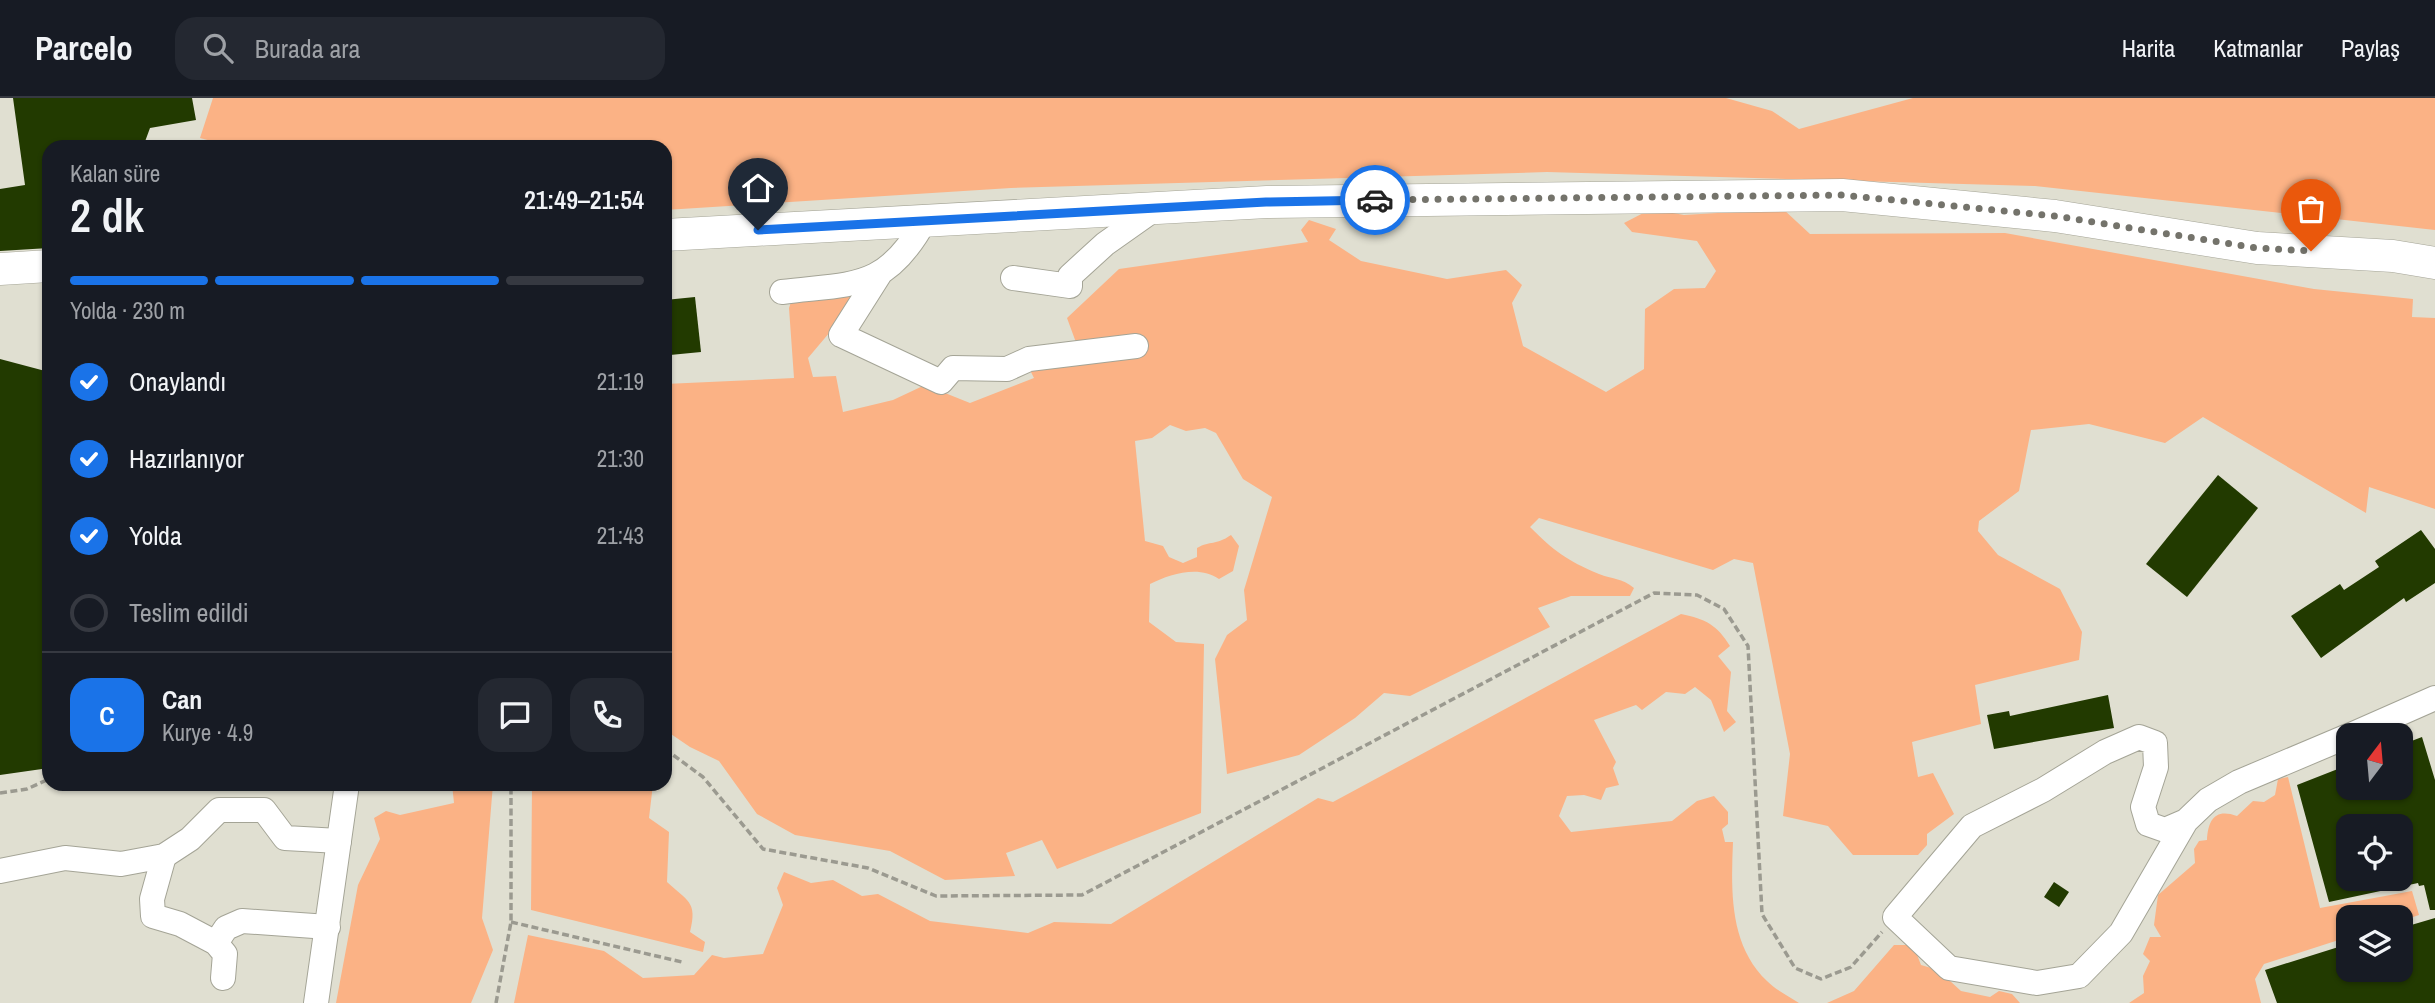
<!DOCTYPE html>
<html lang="tr">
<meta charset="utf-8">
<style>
:root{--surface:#171b24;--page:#242831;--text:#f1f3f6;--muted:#9ea1a6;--line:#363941;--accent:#1a73e8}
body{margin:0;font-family:"Archivo Narrow",sans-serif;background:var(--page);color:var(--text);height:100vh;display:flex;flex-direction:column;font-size:26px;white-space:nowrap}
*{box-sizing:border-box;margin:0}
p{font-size:23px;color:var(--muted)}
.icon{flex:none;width:38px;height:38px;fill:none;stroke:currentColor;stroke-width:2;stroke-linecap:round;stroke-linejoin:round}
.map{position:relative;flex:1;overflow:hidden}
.side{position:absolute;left:42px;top:42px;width:630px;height:651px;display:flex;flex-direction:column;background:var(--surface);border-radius:21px;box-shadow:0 2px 5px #0004}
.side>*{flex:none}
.needle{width:46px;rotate:16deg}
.controls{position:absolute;left:2336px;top:625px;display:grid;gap:14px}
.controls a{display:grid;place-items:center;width:77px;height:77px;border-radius:14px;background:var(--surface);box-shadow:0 2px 5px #0004;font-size:35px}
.pin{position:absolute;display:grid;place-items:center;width:60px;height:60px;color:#fff;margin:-72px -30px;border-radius:50% 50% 50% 0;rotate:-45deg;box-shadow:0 0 7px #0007}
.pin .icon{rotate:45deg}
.courier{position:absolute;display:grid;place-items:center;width:70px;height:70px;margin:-35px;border:5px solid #1a73e8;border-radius:50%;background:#fff;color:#222;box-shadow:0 2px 9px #0007}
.overview em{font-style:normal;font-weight:600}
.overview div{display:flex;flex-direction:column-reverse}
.overview{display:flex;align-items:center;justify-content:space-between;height:119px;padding:0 28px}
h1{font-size:46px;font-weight:600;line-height:52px}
.bar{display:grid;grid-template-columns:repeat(4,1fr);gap:10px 7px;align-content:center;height:84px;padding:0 28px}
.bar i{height:9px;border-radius:5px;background:var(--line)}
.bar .on{background:var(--accent)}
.bar p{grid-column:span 4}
.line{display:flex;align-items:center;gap:18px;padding:0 28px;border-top:2px solid var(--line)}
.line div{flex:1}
.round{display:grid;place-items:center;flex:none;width:74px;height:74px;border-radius:21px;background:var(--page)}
ol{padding:0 28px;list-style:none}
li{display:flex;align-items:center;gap:21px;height:77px}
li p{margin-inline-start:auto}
li .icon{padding:7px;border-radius:50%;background:var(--accent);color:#fff;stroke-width:4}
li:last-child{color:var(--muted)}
li i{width:38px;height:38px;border:4px solid var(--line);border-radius:50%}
header{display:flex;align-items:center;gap:42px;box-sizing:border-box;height:98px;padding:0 35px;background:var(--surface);border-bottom:2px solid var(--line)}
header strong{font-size:33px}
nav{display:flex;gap:38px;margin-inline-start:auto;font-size:24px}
.search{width:490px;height:63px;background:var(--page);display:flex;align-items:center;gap:18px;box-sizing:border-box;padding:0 24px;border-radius:21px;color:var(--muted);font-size:26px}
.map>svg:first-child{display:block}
.green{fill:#fbb285}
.building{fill:#223a00;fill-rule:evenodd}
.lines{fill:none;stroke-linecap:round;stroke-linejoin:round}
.minor-casing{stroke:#a4a496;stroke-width:26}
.major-casing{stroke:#a4a496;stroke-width:33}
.path{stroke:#9b9a90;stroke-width:3.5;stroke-dasharray:7 3.5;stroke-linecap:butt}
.minor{stroke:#fff;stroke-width:24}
.major{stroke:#fff;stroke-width:32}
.done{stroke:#74736b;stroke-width:7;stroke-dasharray:0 12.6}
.route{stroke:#1a73e8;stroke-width:9}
</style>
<header>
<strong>Parcelo</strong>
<div class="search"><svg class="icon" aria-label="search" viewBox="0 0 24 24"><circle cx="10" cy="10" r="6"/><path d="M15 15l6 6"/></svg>Burada ara</div>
<nav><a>Harita</a><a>Katmanlar</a><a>Paylaş</a></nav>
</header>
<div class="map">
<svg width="2435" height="905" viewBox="0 0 2435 905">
<rect width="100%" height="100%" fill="#e0dfd1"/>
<!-- green -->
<g class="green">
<polygon points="213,0 1726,0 1772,13 1799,31 1913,0 2435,0 2435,132 2035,88 1547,74 1011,90 665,112 665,49 234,49 200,40"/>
<path d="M 1651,111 L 1684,117 L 1783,111 L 1810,136 L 2005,135 L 2314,191 L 2413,201 L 2412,219 L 2435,220 L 2435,411 L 2369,389 L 2366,415 L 2203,319 L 2165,345 L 2089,326 L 2031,332 L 2019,393 L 1979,423 L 1978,433 L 1998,457 L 2060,491 L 2082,534 L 2079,562 L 1975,587 L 1981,626 L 1912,644 L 1918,679 L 1933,675 L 1954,716 L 1927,736 L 1927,747 L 1918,757 L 1853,757 L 1828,728 L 1783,718 L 1790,656 L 1753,465 L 1734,461 L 1713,472 L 1539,420 L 1530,429 C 1554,453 1566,462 1599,476 C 1612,481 1622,480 1634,490 L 1630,498 L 1571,498 L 1538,510 L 1550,529 L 1410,598 L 1384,595 L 1355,620 L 1299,657 L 1227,676 L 1215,561 L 1227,537 L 1247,522 L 1244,492 L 1272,399 L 1243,381 L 1216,335 L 1205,330 L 1186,333 L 1170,327 L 1152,340 L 1135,343 L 1145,443 L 1163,448 L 1169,459 L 1183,465 L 1197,459 L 1197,450 C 1211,442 1215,448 1231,437 L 1239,448 L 1233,473 L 1219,481 C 1199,467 1170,476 1150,486 L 1149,524 L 1176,544 L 1204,546 L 1201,715 L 1057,771 L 1042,742 L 1006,755 L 1015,778 L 945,782 L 890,753 L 795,737 L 757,716 L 719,663 L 690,649 L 665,632 L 665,286 L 794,280 L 789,210 L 792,201 L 850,191 L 857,202 L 808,260 L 813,279 L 836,278 L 843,314 L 893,302 L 925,287 L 970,305 L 1034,280 L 1028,268 L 1081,258 L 1067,220 L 1119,171 L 1308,144 L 1301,132 L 1309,122 L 1336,131 L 1329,142 L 1361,163 L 1447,181 L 1506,172 L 1522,187 L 1512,205 L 1523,248 L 1606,294 L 1644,271 L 1645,211 L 1674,191 L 1705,190 L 1716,173 L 1697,143 L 1632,134 L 1624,125 Z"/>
<path d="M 1681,516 C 1706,521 1717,527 1730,548 L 1718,558 L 1731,574 L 1727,613 L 1736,624 L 1724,634 L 1711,602 L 1695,589 L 1685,596 L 1666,594 L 1642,612 L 1636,607 L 1594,622 L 1616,664 L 1613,670 L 1619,687 L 1606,690 L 1601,702 L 1584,697 L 1567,698 L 1559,718 L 1571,734 L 1672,723 L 1697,703 L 1714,698 L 1728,714 L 1728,726 L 1722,731 L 1725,744 L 1733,744 C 1731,792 1729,847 1767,883 C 1776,892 1788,898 1799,905 L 514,905 L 528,837 L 604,853 L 643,880 L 694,877 L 712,857 L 724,860 L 763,856 L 783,807 L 777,790 L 784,774 L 811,785 L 833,782 L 862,798 L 878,796 L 930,823 L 1028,835 L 1054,824 L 1111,826 L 1318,700 L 1333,704 Z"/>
<path d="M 2288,679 L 2320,810 L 2412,793 L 2419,817 L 2401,823 L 2401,819 L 2348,819 L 2348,839 L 2264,866 L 2255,881 L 2261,905 L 2129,905 L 2144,895 L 2143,878 L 2150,863 L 2143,856 L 2150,839 L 2161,839 L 2154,827 L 2158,797 L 2195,765 L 2194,751 L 2199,743 L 2207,742 C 2208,722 2215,710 2237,718 L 2253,703 L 2264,704 L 2275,697 L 2278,681 Z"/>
<polygon points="452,686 493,686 482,820 493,852 471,905 336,905 358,787 380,741 374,720 386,713 400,717 454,705"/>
<path d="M 532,686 L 653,686 L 649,720 L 669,734 L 667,784 C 687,803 698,803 690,834 L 705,844 L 703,854 L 531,812 Z"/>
<polygon points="1894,847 1908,847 1916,854 1921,867 1938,872 1961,893 1990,899 1999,893 2012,896 2020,905 1827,905 1854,893"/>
</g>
<!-- building -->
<g class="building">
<polygon points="13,0 192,0 196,22 150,30 143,49 49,49 49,150 0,153 0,91 25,87"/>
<polygon points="695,199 701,254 670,257 665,202"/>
<polygon points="0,261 49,274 49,670 0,677"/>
<polygon points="2218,377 2258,410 2187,499 2146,466"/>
<polygon points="2421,432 2435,451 2435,485 2406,504 2404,500 2321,560 2291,518 2340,486 2344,492 2379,469 2375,463"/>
<polygon points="2108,597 2114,630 1994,651 1987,617 2009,613 2010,618"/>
<path d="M 2422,639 L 2435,682 L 2435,812 L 2430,812 L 2424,787 L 2419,788 L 2418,785 L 2329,804 L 2297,687 L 2348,667 L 2348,690 L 2401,690 L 2401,647 ZM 2348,728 L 2401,728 L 2401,780 L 2348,780 Z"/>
<polygon points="2054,784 2069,794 2059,809 2044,799"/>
<polygon points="2435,820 2435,905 2277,905 2265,872 2348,846 2348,872 2401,872 2401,830"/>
</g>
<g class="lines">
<defs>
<g id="minor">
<polyline points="879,177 841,237 941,284 953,270 1007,271 1029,261 1136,248"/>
<polyline points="1013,180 1070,188 1070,178 1105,146 1156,110"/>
<path d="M 782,194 C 854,185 886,193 925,122"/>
<polyline points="2351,637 2435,600"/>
<polyline points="2186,723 2165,732 2148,726 2143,709 2156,669 2155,645 2139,639 2105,654 2043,692 1972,728 1895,819 1949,870 2037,885 2079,878 2121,835 2186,723 2208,702 2239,684 2348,638"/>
<polyline points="164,758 152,801 153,818 180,826 216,845 225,856 223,880"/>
<polyline points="0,773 65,760 121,766 164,758 190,741 219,712 264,712 285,740 339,743"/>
<polyline points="216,845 226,830 242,823 328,829"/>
<polyline points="316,905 347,686"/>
</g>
<g id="major">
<polyline points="665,137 1267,104 1842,97 2055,118 2257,150 2393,158 2435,165"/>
<polyline points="0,171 49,168"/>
</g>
</defs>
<!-- minor casing -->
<use href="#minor" class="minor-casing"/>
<!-- major casing -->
<use href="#major" class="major-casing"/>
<!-- path -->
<g class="path">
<polyline points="665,651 703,679 763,751 868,770 936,798 1082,797 1654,495 1697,497 1724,511 1748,548 1762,816 1795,870 1821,881 1851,869 1882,834"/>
<polyline points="0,695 27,691 49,681"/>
<polyline points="511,824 682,864"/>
<polyline points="496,905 511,824 511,686"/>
</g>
<!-- minor -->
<use href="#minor" class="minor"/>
<!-- major -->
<use href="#major" class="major"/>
</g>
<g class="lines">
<!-- done -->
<polyline class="done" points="1375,102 1842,97 2055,118 2257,150 2311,153"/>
<!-- route -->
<polyline class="route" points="758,132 1266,104 1375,102"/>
</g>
</svg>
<div class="controls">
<a><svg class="needle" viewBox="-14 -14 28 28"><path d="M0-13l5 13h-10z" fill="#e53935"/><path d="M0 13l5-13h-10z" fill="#9ea1a6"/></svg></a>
<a><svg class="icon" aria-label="locate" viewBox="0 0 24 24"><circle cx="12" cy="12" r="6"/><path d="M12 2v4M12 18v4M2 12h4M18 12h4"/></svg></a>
<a><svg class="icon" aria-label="layers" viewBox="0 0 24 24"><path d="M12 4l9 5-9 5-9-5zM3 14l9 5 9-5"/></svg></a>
</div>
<div class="pin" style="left:2311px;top:153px;background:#ea580c"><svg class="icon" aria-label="bag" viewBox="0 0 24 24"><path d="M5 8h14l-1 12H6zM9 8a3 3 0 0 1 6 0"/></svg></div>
<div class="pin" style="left:758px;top:132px;background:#1f2937"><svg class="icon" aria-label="home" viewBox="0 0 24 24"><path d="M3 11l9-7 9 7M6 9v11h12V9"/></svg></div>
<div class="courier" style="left:1375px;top:102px"><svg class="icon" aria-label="car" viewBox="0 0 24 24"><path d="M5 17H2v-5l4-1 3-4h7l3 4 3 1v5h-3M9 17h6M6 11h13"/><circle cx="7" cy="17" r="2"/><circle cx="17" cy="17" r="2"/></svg></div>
<section class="side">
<div class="overview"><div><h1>2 dk</h1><p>Kalan süre</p></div><em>21:49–21:54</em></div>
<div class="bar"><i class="on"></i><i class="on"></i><i class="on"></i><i></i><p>Yolda · 230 m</p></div>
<ol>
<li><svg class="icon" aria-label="check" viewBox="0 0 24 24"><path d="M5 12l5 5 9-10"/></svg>Onaylandı<p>21:19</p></li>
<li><svg class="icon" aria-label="check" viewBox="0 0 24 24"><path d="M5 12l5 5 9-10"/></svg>Hazırlanıyor<p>21:30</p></li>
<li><svg class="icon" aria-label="check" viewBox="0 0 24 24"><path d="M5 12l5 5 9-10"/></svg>Yolda<p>21:43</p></li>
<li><i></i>Teslim edildi</li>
</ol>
<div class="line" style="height:126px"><b class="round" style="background:var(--accent);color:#fff">C</b><div><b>Can</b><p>Kurye · 4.9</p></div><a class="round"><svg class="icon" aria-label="chat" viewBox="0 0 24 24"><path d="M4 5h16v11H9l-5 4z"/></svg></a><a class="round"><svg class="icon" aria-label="phone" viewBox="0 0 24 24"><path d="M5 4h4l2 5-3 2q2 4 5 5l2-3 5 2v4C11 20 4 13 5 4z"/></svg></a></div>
</section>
</div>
